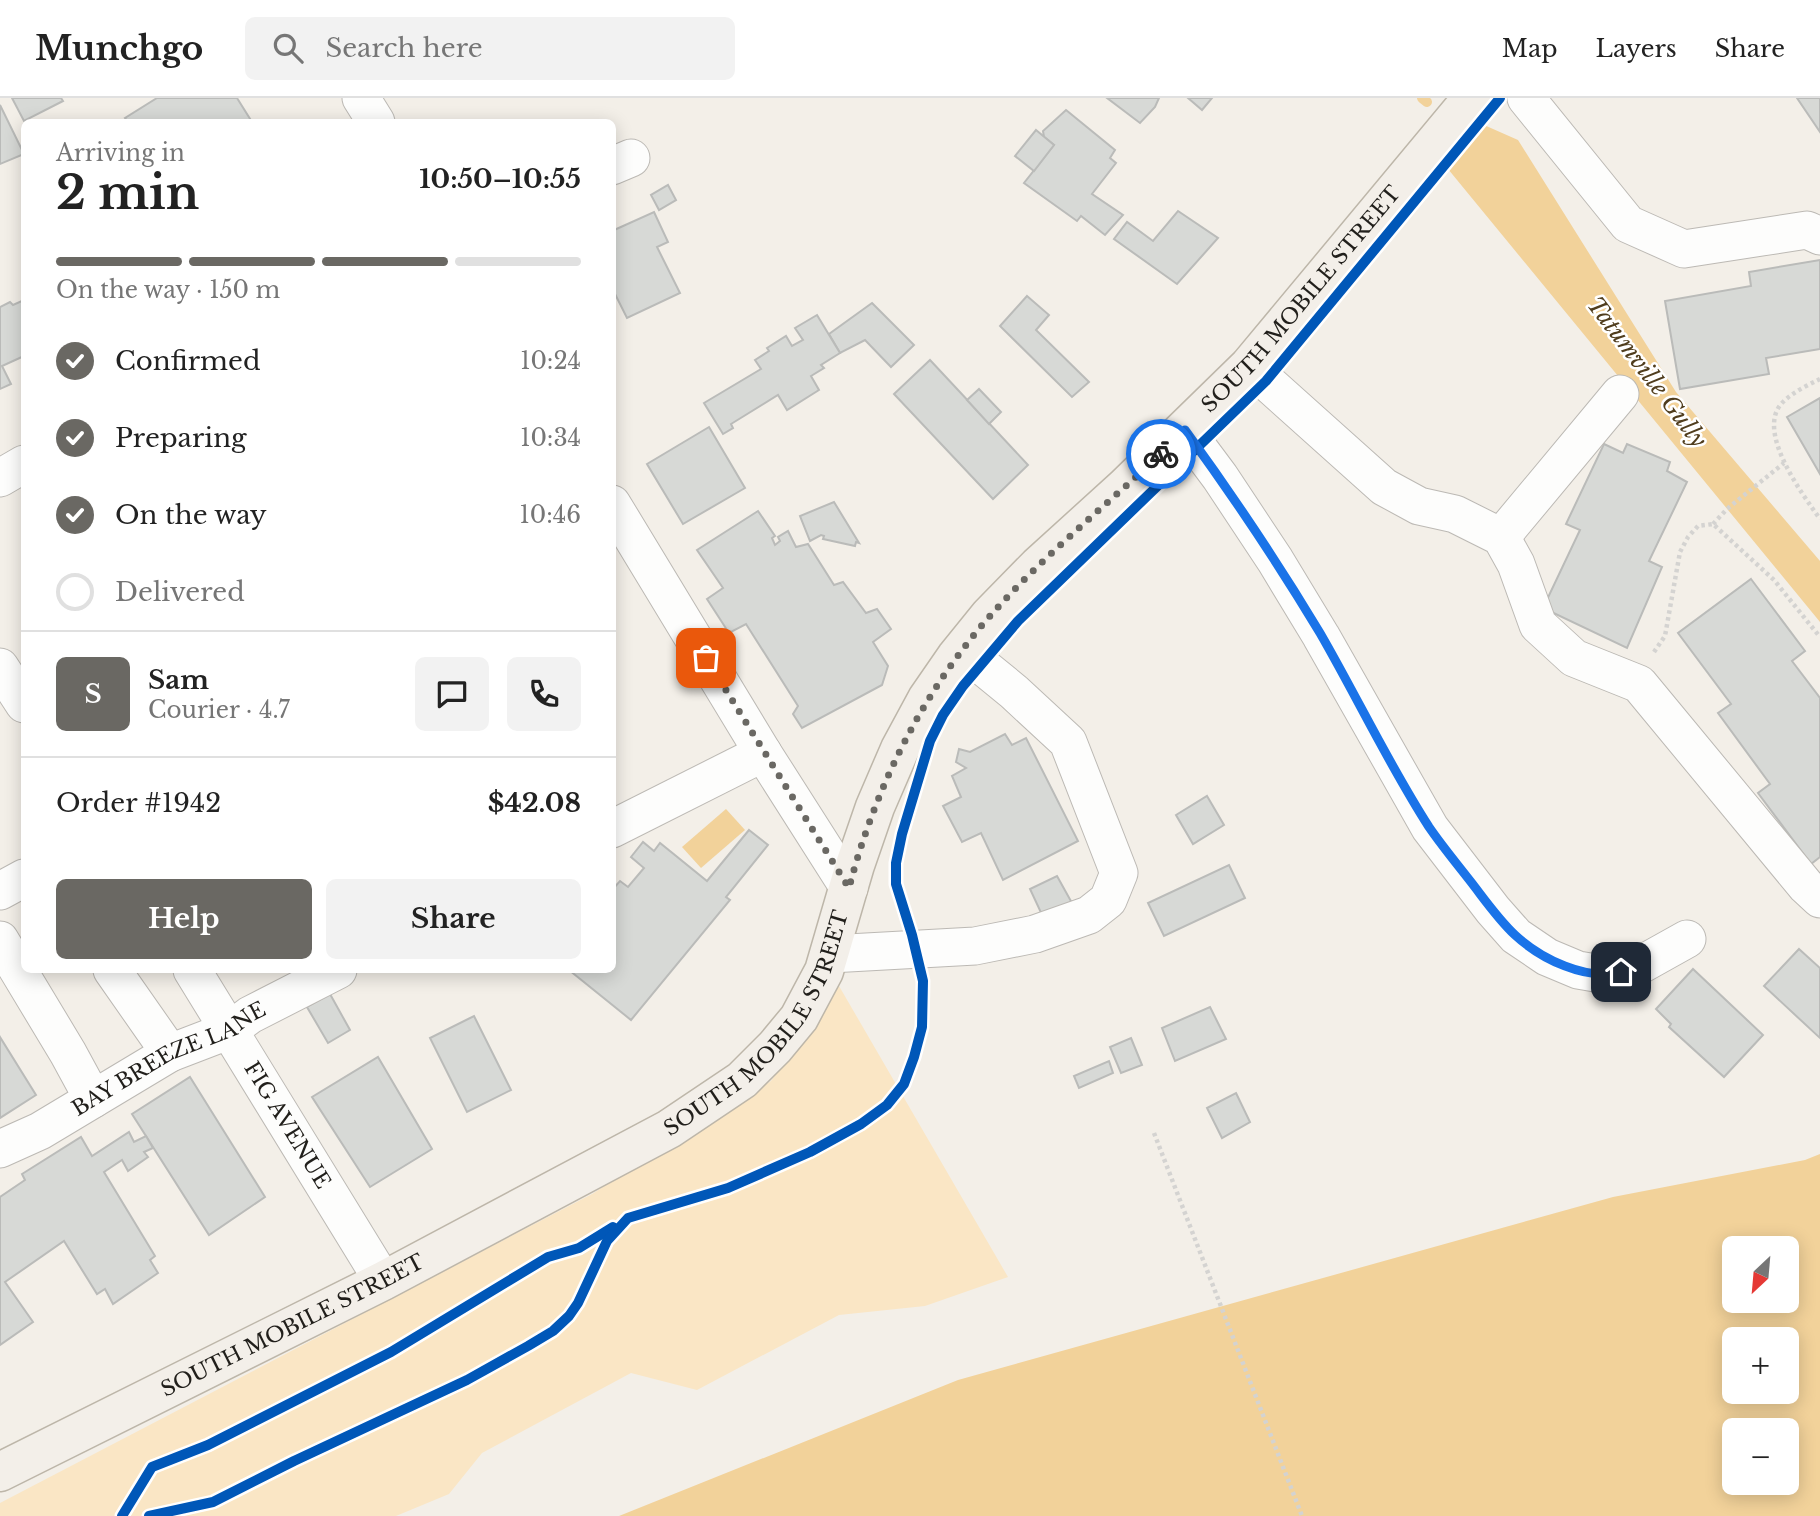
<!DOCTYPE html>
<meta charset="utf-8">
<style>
:root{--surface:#fff;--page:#f2f2f2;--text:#222;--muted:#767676;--line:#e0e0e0;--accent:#6a6863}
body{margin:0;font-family:"Libre Baskerville",serif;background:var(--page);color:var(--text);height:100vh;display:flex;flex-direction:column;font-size:26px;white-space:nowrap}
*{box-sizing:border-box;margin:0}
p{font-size:23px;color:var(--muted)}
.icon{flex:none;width:38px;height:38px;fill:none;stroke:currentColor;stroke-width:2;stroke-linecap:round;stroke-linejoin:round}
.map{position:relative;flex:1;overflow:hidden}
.panel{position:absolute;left:21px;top:21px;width:595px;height:854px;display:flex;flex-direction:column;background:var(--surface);border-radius:10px;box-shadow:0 4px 18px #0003}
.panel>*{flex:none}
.needle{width:46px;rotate:206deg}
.controls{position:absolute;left:1722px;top:1138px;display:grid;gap:14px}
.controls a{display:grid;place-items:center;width:77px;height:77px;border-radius:10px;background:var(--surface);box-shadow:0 4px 18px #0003;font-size:35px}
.pin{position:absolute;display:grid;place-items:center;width:60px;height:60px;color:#fff;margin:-30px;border-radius:14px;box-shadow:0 4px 10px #0006}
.courier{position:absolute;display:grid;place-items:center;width:70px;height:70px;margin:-35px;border:5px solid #1a73e8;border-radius:50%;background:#fff;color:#222;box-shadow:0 2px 9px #0007}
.headline em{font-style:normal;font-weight:700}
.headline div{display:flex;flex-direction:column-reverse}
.headline{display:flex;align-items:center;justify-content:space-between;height:119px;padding:0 35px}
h1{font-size:46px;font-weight:700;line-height:52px}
.bar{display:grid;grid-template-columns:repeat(4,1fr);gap:10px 7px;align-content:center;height:84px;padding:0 35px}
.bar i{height:9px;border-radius:5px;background:var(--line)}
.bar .on{background:var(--accent)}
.bar p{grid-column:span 4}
.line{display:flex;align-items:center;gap:18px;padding:0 35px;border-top:2px solid var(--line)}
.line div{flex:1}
.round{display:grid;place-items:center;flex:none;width:74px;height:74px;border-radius:10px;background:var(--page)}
ol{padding:0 35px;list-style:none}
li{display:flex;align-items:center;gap:21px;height:77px}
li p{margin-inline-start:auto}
li .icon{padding:7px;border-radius:50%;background:var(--accent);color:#fff;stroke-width:4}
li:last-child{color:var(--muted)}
li i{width:38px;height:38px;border:4px solid var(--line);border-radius:50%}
.button{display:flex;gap:14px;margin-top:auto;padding:14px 35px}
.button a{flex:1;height:80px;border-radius:10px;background:var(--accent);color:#fff;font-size:28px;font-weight:700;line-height:80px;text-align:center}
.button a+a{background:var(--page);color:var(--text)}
header{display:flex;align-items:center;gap:42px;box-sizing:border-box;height:98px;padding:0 35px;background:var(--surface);border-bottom:2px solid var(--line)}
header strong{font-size:33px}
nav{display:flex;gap:38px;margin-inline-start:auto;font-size:24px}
.search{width:490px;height:63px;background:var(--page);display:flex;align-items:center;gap:18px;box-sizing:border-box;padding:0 24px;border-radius:10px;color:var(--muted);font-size:26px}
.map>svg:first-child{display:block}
.green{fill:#fae6c5}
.water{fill:#f2d29a;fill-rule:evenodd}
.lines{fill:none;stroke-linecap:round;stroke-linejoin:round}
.stream{stroke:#f2d29a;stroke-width:10}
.building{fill:#d7d9d6;stroke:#babbb9;stroke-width:2}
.minor-casing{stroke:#bcb9b4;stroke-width:39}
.major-casing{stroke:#bdb6a9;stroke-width:41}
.path{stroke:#d4d3d1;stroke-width:4.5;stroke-dasharray:3.5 3.5;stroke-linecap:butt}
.minor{stroke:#fdfdfc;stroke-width:37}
.major{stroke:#f3efe9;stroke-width:38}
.cycleway-casing{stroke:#fff;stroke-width:15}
.cycleway{stroke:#0057b8;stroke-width:10}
.done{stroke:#6a6863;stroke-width:7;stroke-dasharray:0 12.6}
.route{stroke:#1a73e8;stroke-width:9}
.labels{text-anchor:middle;stroke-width:5;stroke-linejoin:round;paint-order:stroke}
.street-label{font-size:21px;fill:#211f1b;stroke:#fff}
.water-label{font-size:23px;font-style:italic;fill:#503d1d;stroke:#fff}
</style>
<header>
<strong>Munchgo</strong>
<div class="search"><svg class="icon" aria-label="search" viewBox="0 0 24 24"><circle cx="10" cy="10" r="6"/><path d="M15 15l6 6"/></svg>Search here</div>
<nav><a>Map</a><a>Layers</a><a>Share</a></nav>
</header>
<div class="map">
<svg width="1820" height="1418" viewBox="0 0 1820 1418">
<rect width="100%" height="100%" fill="#f3efe8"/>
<!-- green -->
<polygon class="green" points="839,888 1008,1179 925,1208 839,1217 697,1292 631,1275 482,1355 449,1396 396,1418 0,1418 0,1405 592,1096 771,983"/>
<!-- water -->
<g class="water">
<polygon points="1484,27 1518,42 1676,294 1820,463 1820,524 1448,71"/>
<polygon points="726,711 745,732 701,770 682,749"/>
<path d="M 1820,1056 L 1820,1418 L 619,1418 L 958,1282 L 1613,1099 L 1805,1062 ZM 1734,1150 L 1787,1150 L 1787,1202 L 1734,1202 ZM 1734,1241 L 1787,1241 L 1787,1293 L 1734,1293 ZM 1734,1332 L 1787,1332 L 1787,1384 L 1734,1384 Z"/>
</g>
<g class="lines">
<!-- stream -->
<polyline class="stream" points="1422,0 1427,4"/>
</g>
<!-- building -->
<g class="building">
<polygon points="12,0 61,0 63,3 24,23"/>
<polygon points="157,0 237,0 252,24 128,24 125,20"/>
<polygon points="1107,0 1159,0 1155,9 1140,25"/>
<polygon points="1188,0 1212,0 1202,12"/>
<polygon points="1797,0 1820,0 1820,34"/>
<polygon points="0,7 24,56 0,66"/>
<polygon points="1066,12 1115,52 1110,60 1116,65 1092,96 1123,117 1105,137 1081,118 1077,123 1024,85 1054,47 1044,39 1043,33"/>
<polygon points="1036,32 1054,47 1034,73 1015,58"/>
<polygon points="668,87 676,102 659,112 651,97"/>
<polygon points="1178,113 1218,140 1177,186 1114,141 1127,124 1153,143"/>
<polygon points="654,114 668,144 657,149 680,195 627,220 612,190 612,133"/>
<polygon points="1820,162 1820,251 1766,260 1769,276 1680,291 1665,203 1751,188 1749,174"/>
<polygon points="1027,198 1049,217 1036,232 1089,284 1072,299 1000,228"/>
<polygon points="24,202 24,258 2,268 11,286 0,291 0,209 10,204 13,207"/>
<polygon points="872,205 914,247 891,269 865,242 840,255 829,236"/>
<polygon points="817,217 840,255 821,267 824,270 811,278 819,292 787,312 778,297 731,326 733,330 723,336 704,305 761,271 755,262 769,253 767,250 786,238 792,248 803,242 795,230"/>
<polygon points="930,262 1028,367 993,401 894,296"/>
<polygon points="979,291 1001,314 989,326 967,302"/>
<polygon points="1820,300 1820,376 1787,319"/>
<polygon points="709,329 745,390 683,426 647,366"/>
<polygon points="1604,346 1623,355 1627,346 1670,364 1667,373 1687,384 1649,463 1662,469 1627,550 1543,510 1580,432 1566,426"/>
<polygon points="834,404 859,445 856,444 855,448 823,441 824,438 821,437 810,443 800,418"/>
<polygon points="758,413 775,438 772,440 775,447 780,443 778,439 788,433 796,449 808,446 834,487 843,484 866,515 877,511 891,531 873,544 888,568 882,587 802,630 793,616 798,608 746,526 729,535 707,501 723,490 697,452"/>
<polygon points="1751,481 1805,553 1792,563 1820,600 1820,759 1811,766 1758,695 1770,686 1718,615 1731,606 1678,535"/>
<polygon points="1005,636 1012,647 1026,640 1078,743 1003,782 981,735 962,744 943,708 961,699 952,678 966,670 956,664 959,651 970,654"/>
<polygon points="1207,698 1224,727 1193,746 1176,717"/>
<polygon points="749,732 768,747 726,799 730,802 631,922 569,872 612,872 612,792 620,783 628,789 644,770 631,759 643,744 654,753 660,745 707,783"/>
<polygon points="1229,767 1245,800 1164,838 1148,805"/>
<polygon points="1057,778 1072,805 1043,819 1030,791"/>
<polygon points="1799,851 1820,870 1820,940 1764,888"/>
<polygon points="1693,871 1763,937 1724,979 1669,929 1671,926 1656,911"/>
<polygon points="330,896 350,932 328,945 307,909"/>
<polygon points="1210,909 1226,941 1175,963 1162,930"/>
<polygon points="474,918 511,992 467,1014 430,940"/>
<polygon points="0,939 36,997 0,1020"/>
<polygon points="1131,940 1142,967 1121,975 1110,949"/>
<polygon points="378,959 432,1051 370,1089 312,999"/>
<polygon points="1109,963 1113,975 1079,990 1074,978"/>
<polygon points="190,979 265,1099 209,1137 132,1016"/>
<polygon points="1236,995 1250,1024 1222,1040 1207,1010"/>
<polygon points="129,1034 134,1044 146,1038 153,1050 144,1054 148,1059 128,1073 122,1062 104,1074 155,1158 150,1162 158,1175 113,1206 105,1191 97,1196 64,1143 5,1184 33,1224 0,1247 0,1099 25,1082 22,1076 81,1039 92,1058"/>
</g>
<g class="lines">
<defs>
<g id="minor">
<polyline points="361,0 376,24"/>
<polyline points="1526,0 1628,126 1684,151 1807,132 1820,138"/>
<polyline points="612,68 631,60"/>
<polyline points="1249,268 1384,389 1419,408 1455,416 1501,439 1516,466 1538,527 1574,560 1639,586 1806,788 1820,801"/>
<polyline points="1185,332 1220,379 1275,462 1321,538 1430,730 1493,812 1516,838 1547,859 1578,872 1607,877 1635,870 1687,841"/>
<polyline points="0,380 24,366"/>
<polyline points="612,406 763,655 849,790"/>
<polyline points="1501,439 1620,296"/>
<polyline points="0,569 24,606"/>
<polyline points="612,731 763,655"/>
<polyline points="0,793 24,780"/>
<polyline points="0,842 68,955 93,1001"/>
<polyline points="830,856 975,848 1035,836 1089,817 1108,802 1119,775 1068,644 1014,594 981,567 960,555"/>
<polyline points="112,872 170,955"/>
<path id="s1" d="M 192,872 L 383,1183"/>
<path id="s2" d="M 0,1051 L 40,1033 L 170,955 L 230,932 L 250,917 L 338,872"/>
</g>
<g id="major">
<path id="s3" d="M 0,1374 L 383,1183 L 669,1031 L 742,982 L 775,949 L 799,920 L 824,873 L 855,767 L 875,709 L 900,651 L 927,601 L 956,559 L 990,517 L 1038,468 L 1125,389 L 1249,268 L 1472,0"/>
</g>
</defs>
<!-- minor casing -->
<use href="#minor" class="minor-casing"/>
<!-- major casing -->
<use href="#major" class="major-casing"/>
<!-- path -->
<g class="path">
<path d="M 1820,281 C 1808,287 1793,294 1783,304 C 1754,332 1803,397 1820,421"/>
<polyline points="1713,426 1727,411 1784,365"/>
<polyline points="1654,554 1665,538 1680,454 1688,439 1698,428 1713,426 1774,482 1820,539"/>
<polyline points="896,764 896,786 905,817"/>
<polyline points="1154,1035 1302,1418"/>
<polyline points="122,1418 152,1369 208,1347 391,1254 548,1159 579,1150 621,1125"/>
<polyline points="149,1418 213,1404 294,1363 467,1282 553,1233 569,1218 578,1205 607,1143 628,1120 728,1090 810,1054 861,1026 887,1007 904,986 914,959 922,929 923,884"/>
</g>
<!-- minor -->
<use href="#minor" class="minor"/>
<!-- major -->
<use href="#major" class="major"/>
<defs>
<g id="cycleway">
<polyline points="122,1418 152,1369 208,1347 391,1254 548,1159 579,1150 613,1129"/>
<polyline points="149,1418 213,1404 294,1363 467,1282 528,1248 553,1233 569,1218 578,1205 607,1143 628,1120 728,1090 810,1054 861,1026 887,1007 904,986 914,959 922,929 923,883 912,837 896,786 896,765 902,736 930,643 943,617 963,588 1018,523 1266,283 1500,0"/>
</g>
</defs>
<!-- cycleway casing -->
<use href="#cycleway" class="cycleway-casing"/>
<!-- cycleway -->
<use href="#cycleway" class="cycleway"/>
</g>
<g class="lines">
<!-- done -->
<path class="done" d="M 706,560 L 849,790 C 875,690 922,595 990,518 C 1042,459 1104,409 1161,356"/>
<!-- route -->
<path class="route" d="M 1161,356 L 1185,332 C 1233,398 1278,465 1320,535 C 1357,599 1389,667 1429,729 C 1442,748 1457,766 1471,784 C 1485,802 1498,821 1515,837 C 1541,861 1586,883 1621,874"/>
</g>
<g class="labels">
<!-- street labels -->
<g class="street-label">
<text dy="7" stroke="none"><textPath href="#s3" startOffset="1818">SOUTH MOBILE STREET</textPath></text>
<text dy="7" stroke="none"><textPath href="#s3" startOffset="894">SOUTH MOBILE STREET</textPath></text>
<text dy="7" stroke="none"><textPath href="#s2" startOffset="192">BAY BREEZE LANE</textPath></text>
<text dy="7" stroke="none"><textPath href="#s1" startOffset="182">FIG AVENUE</textPath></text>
<text dy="7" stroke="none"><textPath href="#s3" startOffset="327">SOUTH MOBILE STREET</textPath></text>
</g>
<!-- water labels -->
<g class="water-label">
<text transform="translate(1647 274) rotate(53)" y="8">Tatumville Gully</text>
</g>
</g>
</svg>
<div class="controls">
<a><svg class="needle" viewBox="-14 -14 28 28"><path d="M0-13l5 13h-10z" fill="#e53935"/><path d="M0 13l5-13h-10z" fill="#767676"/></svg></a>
<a>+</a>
<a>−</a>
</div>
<div class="pin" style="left:706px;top:560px;background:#ea580c"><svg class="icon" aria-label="bag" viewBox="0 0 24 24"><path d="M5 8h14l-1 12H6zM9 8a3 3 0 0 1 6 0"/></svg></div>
<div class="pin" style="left:1621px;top:874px;background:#1f2937"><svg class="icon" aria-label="home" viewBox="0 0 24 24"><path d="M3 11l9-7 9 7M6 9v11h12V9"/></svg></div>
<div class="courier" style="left:1161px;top:356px"><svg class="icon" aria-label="bike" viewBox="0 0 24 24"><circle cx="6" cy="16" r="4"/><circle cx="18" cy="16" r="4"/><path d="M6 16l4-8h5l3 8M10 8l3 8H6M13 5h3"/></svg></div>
<section class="panel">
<div class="headline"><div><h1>2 min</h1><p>Arriving in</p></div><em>10:50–10:55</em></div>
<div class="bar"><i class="on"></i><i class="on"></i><i class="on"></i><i></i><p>On the way · 150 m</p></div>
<ol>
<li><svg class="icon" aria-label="check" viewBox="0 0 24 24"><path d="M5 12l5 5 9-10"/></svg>Confirmed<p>10:24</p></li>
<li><svg class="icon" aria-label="check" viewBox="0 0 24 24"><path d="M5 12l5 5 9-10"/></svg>Preparing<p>10:34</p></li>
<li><svg class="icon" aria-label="check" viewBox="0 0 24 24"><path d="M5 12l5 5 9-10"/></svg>On the way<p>10:46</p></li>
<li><i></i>Delivered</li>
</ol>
<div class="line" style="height:126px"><b class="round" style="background:var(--accent);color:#fff">S</b><div><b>Sam</b><p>Courier · 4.7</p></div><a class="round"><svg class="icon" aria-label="chat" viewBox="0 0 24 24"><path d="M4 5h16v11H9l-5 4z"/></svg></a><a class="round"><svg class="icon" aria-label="phone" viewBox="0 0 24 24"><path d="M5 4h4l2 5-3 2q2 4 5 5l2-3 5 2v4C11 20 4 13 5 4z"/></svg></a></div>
<div class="line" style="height:91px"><div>Order #1942</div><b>$42.08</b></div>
<div class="button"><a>Help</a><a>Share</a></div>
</section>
</div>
